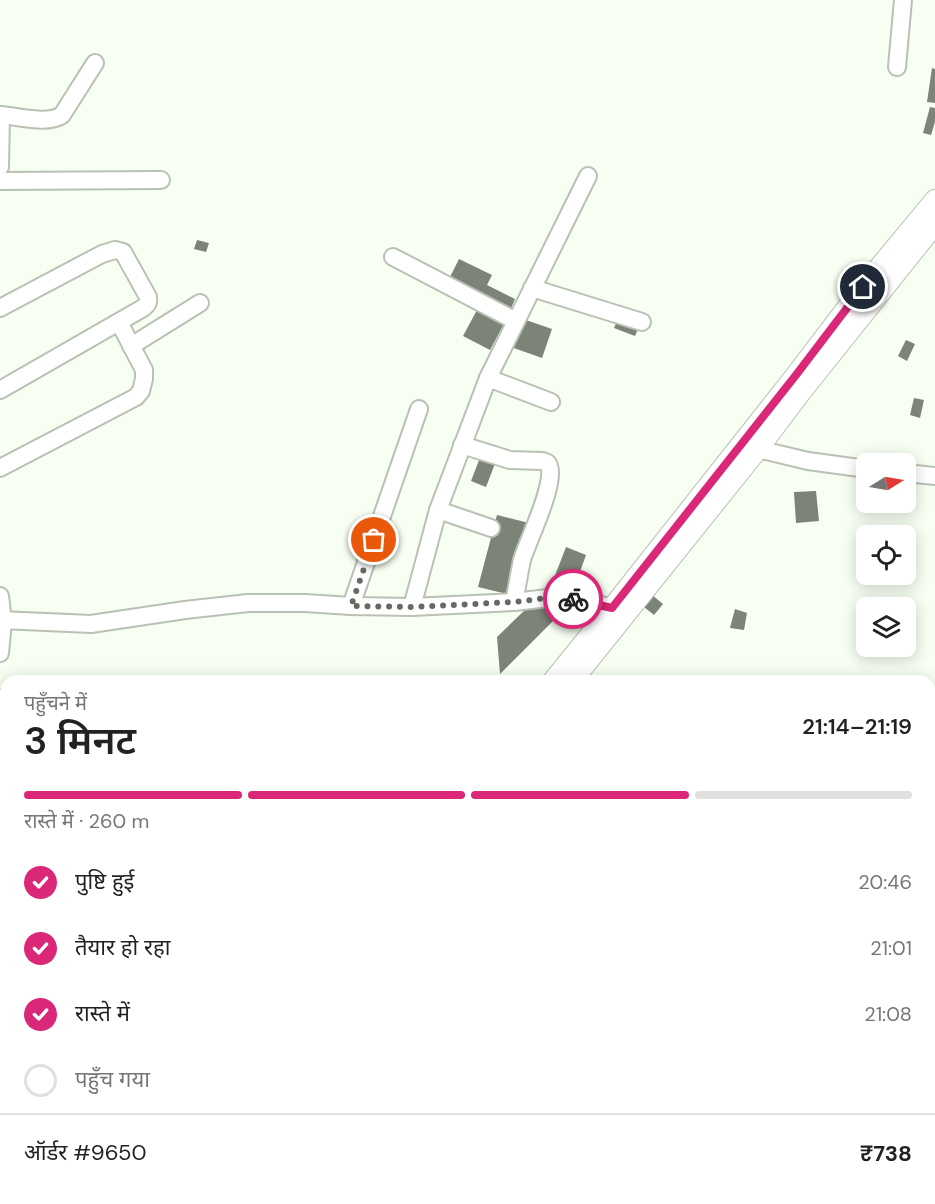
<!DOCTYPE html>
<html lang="hi">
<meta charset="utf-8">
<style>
:root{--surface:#fff;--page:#f2f2f2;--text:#222;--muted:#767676;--line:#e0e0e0;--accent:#db2777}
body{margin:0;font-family:"DM Sans","Noto Sans Devanagari",sans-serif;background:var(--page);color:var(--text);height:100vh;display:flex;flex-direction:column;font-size:22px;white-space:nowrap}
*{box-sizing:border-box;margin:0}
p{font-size:20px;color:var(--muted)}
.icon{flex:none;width:33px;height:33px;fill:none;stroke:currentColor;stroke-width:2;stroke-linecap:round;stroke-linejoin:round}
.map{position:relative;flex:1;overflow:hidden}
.panel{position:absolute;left:0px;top:675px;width:936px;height:530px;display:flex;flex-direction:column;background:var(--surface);border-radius:18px 18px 0 0;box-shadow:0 3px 15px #0003}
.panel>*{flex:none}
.needle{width:39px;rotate:79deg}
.controls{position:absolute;left:856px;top:453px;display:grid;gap:12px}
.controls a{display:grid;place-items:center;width:60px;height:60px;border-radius:9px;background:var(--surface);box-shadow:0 3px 15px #0003;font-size:30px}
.pin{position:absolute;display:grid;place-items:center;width:51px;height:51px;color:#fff;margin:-26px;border:3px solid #fff;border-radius:50%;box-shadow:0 2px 6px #0007}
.courier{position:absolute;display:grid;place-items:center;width:60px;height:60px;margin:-30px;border:4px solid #db2777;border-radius:50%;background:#fff;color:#222;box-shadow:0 2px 8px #0007}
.summary em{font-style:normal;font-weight:600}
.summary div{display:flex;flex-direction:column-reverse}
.summary{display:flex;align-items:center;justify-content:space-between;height:102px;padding:0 24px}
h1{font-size:39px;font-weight:600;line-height:45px}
.bar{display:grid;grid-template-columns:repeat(4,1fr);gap:9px 6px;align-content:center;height:72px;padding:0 24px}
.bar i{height:8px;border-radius:4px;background:var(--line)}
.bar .active{background:var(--accent)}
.bar p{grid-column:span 4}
.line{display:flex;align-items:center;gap:15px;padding:0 24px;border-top:2px solid var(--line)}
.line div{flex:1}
ol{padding:0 24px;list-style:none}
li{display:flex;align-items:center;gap:18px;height:66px}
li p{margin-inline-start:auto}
li .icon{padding:6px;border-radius:50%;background:var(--accent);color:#fff;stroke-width:4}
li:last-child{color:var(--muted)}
li i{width:33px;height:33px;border:3px solid var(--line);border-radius:50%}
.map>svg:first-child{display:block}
.building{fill:#7c8377}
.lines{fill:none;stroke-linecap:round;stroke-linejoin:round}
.minor-casing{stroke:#b9c1b4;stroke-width:20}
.major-casing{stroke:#b9c1b4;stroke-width:22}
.minor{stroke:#fff;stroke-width:16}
.major{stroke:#fff;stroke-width:20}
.done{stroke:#656a63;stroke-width:6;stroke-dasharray:0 10.8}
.route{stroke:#db2777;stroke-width:8}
</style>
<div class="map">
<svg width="935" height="1204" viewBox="0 0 935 1204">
<rect width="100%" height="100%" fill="#f6fff1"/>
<!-- building -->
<g class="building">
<polygon points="932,68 935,69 935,103 927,102"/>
<polygon points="930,107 935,108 935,122 931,135 923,133"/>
<polygon points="197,240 209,243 206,252 194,249"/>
<polygon points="459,259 492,275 487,285 515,299 509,313 447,283"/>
<polygon points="477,310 504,324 490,350 463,336"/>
<polygon points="520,318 552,329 542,358 511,347"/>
<polygon points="617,321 638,329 635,336 614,328"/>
<polygon points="906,340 915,344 907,361 898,356"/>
<polygon points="914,398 924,400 920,418 910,415"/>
<polygon points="481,455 496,461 486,487 471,481"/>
<polygon points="816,491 819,521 796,523 794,492"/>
<polygon points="497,515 529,523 511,595 478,587"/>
<polygon points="566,547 586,555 572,594 551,586"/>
<polygon points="652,595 663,604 654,615 644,607"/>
<polygon points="555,602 558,616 500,674 497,637 528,607"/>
<polygon points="735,609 747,613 744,630 730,628"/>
</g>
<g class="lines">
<defs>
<g id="minor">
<polyline points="897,67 903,0"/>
<path d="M 0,115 C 18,116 48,125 62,115 L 95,63"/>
<polyline points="0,167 1,115"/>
<polyline points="0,181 161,180"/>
<polyline points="393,257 516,321"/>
<polyline points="532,288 642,322"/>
<path d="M 0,308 L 102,254 L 115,250 L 123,252 L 148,297 C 149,303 147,305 143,308 L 0,390"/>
<polyline points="131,346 200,303"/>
<polyline points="488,378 551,402"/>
<path d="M 462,445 L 510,460 L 542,461 C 546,462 548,462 549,466 C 556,484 528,540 522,560 C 519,574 517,588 514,602"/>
<polyline points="758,449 808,461 867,469"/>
<polyline points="0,468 136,397 141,391 144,379 144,370 119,322"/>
<polyline points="906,473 935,476"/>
<polyline points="438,510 491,528"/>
<polyline points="0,596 3,621 0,653"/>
<polyline points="351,606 419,409"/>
<polyline points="412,607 438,510 488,378 588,176"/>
<polyline points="0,620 91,624 185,610 248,603 305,603 351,606 412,607 514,602 556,597 579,599 612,608"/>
<polyline points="0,698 6,698"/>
<polyline points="0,773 6,773"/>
<polyline points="0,830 6,831"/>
<polyline points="930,860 935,860"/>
<polyline points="0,887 6,888"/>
<polyline points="0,946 6,946"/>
<polyline points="0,1015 6,1015"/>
<polyline points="0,1063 6,1063"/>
</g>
<g id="major">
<polyline points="553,681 612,608 796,375 863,287 935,200"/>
<polyline points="572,681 758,449 801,392 935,224"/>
<polyline points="119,1204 124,1198"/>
<polyline points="139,1204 144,1198"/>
</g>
</defs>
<!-- minor casing -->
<use href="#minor" class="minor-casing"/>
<!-- major casing -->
<use href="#major" class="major-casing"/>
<!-- minor -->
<use href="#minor" class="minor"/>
<!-- major -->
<use href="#major" class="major"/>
</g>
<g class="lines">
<!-- done -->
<polyline class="done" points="374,540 351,606 412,607 514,602 555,597 573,599"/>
<!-- route -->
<polyline class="route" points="573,599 612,608 796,375 863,287"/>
</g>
</svg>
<div class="controls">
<a><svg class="needle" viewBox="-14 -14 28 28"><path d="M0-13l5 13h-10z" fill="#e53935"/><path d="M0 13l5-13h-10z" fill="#767676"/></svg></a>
<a><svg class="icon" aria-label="locate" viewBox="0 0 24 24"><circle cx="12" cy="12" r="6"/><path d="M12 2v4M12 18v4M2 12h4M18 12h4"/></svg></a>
<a><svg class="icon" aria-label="layers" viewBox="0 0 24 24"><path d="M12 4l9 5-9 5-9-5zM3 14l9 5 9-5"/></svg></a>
</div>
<div class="pin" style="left:374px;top:540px;background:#ea580c"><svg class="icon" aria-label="bag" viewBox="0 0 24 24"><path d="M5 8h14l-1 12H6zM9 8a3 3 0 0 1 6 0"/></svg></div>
<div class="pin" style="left:863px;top:287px;background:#1f2937"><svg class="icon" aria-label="home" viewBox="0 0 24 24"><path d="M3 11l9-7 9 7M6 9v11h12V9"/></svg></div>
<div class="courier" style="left:573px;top:599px"><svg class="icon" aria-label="bike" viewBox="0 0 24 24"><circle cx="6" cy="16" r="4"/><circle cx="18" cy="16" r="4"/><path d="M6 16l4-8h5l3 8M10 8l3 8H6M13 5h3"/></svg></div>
<section class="panel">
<div class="summary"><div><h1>3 मिनट</h1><p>पहुँचने में</p></div><em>21:14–21:19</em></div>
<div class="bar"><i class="active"></i><i class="active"></i><i class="active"></i><i></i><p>रास्ते में · 260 m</p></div>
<ol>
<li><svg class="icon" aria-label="check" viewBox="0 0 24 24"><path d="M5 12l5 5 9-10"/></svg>पुष्टि हुई<p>20:46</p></li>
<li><svg class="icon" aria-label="check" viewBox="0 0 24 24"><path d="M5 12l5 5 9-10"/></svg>तैयार हो रहा<p>21:01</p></li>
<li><svg class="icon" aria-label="check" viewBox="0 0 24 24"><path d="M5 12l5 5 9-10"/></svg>रास्ते में<p>21:08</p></li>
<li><i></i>पहुँच गया</li>
</ol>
<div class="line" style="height:78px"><div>ऑर्डर #9650</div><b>₹738</b></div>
</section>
</div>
